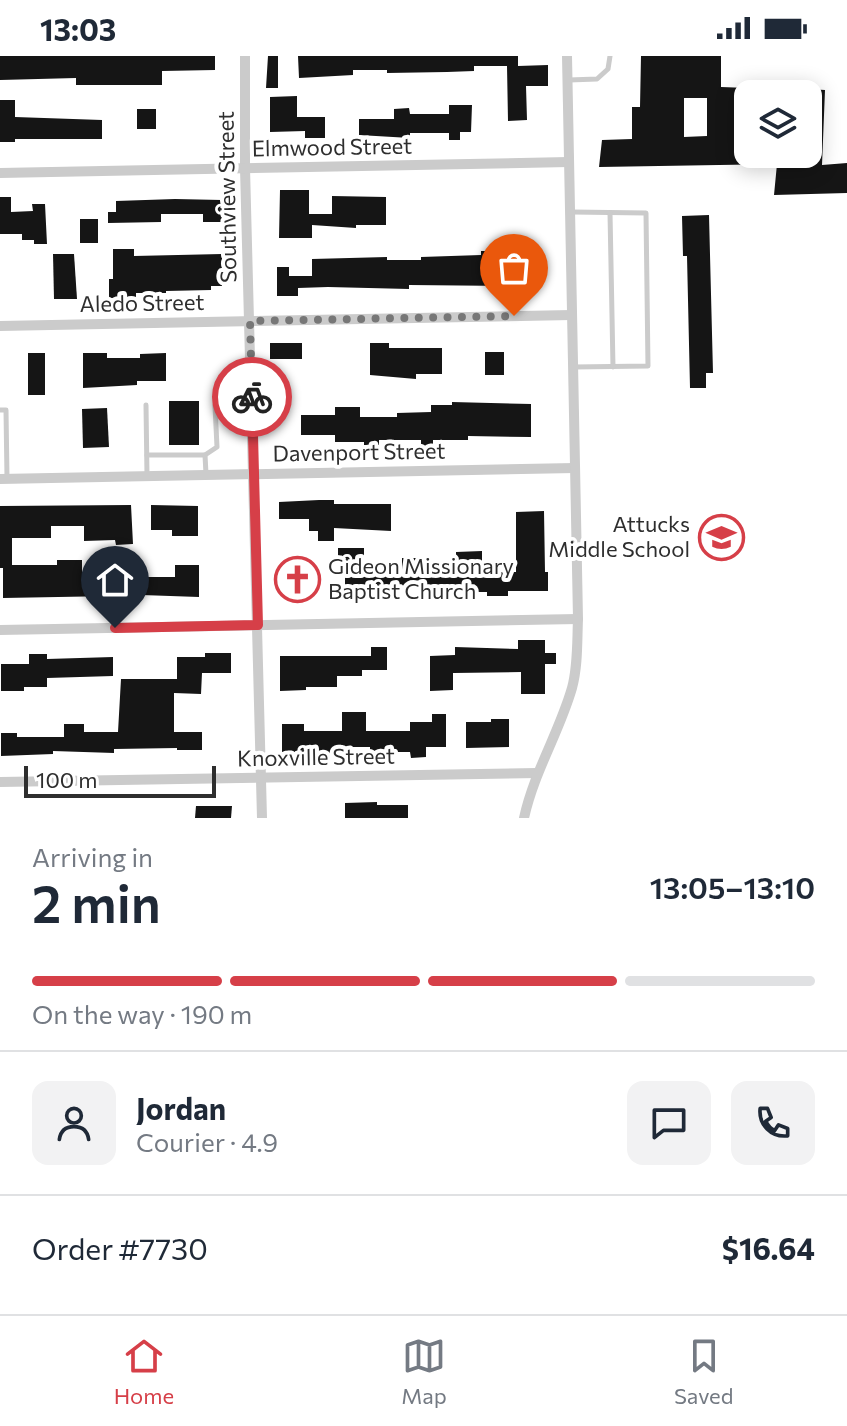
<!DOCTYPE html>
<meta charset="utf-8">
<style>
:root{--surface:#fff;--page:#f2f2f3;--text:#1f2937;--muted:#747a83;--line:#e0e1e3;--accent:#d63f48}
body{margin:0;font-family:Commissioner,sans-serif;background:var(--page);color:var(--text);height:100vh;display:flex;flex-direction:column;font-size:30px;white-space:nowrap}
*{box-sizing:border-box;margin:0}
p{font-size:26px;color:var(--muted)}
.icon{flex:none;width:44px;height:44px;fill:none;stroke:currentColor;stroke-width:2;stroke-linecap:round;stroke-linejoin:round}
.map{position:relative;height:762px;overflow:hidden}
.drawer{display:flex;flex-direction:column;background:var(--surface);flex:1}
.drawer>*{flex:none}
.buttons{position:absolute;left:734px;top:24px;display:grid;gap:16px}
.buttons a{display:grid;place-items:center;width:88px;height:88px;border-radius:16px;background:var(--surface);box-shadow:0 4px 20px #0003;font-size:40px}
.scale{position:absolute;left:24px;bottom:20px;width:192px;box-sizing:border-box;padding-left:8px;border:4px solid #2e2e2e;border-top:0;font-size:22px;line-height:28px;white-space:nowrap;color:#2e2e2e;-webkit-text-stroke:6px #fff;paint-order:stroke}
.pin{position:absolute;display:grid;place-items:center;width:68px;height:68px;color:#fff;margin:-82px -34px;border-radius:50% 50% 50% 0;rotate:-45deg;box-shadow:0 0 8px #0007}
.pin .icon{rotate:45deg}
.courier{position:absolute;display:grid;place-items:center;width:80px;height:80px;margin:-40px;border:6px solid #d63f48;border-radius:50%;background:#fff;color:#222;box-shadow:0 2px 10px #0007}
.headline em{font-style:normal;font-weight:600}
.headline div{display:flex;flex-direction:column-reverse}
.headline{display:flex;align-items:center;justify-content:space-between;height:136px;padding:0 32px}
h1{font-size:52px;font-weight:600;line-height:60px}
.bar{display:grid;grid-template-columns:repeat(4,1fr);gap:12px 8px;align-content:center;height:96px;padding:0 32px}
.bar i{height:10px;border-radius:6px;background:var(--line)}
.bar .active{background:var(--accent)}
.bar p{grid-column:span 4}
.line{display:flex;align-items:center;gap:20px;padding:0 32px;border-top:2px solid var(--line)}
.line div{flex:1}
.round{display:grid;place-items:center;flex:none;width:84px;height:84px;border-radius:16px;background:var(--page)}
.status{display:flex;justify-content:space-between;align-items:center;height:56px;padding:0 40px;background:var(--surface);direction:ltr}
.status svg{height:22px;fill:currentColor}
.tab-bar{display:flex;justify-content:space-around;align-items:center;height:112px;border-top:2px solid var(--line);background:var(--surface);font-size:22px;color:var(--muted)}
.tab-bar a{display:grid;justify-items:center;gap:4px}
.tab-bar .active{color:var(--accent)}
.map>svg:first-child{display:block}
.building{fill:#151515;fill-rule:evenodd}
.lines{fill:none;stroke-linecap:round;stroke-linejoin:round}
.service{stroke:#cbcbcb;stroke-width:5}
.minor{stroke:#cbcbcb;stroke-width:10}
.done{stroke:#777;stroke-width:8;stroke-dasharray:0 14.4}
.route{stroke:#d63f48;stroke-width:10}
.labels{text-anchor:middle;stroke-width:8;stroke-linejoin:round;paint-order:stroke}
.street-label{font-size:22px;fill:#2e2e2e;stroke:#fff}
.poi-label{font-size:22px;fill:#2e2e2e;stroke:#fff;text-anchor:end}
</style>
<div class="status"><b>13:03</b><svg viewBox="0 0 49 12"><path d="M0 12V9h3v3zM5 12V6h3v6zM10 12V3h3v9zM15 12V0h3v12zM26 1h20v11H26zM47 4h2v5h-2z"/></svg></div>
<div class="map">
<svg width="847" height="762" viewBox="0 0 847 762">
<rect width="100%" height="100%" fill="#fff"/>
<!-- building -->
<g class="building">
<polygon points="0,0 215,0 215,14 162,15 162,29 76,29 76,22 0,24"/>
<polygon points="268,0 278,0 278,32 266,32"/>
<polygon points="298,0 518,0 518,10 548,9 548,30 526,30 527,64 508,65 507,10 474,10 474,15 447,16 387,17 387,14 353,14 353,19 299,22"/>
<path d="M 641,0 L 721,0 L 721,31 L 748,32 L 748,98 L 808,98 L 808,33 L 825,34 L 822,109 L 847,107 L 847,137 L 774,139 L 777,108 L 599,111 L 602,84 L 632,83 L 632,51 L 640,51 ZM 684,42 L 707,42 L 707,80 L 684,81 Z"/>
<polygon points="297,40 297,61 325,61 325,82 305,82 305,75 270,76 270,41"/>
<polygon points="0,44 15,44 15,61 102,64 102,83 15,83 15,86 0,86"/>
<polygon points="449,49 472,49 471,76 460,76 460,84 449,84 449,77 410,77 410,82 359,79 359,63 394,63 394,53 409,52 410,58 449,58"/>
<rect x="137" y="53" width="19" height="20"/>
<polygon points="280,134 309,134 309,158 332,158 332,140 386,141 386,169 356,169 356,172 312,169 312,182 279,182"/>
<polygon points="0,141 11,141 11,156 33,155 32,148 45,148 47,188 34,188 34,184 22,184 22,178 0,178"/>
<polygon points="175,143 222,144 222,166 203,166 203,158 161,158 161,166 108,167 108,156 116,156 116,145"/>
<polygon points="709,159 713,317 706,317 706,332 690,332 687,200 683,200 682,160"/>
<rect x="80" y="163" width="18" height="24"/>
<polygon points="515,185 534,185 531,232 512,232 512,230 409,229 409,233 328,231 298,232 298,240 277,240 277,211 289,211 289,220 312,220 312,203 387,201 387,204 421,204 421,201 481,199 481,195 515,195"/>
<polygon points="113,193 134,193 134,200 222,198 222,230 211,230 211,234 166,235 166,237 136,237 136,242 109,242 109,223 113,223"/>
<polygon points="53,198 74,198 77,243 54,243"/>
<rect x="270" y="287" width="32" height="16"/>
<polygon points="370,287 389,287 389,292 442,292 442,318 416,318 416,323 370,319"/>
<rect x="485" y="296" width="19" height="23"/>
<rect x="28" y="297" width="17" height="42"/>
<polygon points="83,297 107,297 107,302 140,302 140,298 166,297 166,325 137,325 137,329 83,332"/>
<rect x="169" y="345" width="30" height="44"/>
<polygon points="452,346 531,348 531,381 468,380 468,384 433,384 433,392 421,392 421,384 379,384 379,399 364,399 364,386 335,386 335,379 301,379 301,359 335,359 335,351 360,351 360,361 397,361 397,357 431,356 431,349 452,349"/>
<polygon points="107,352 109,391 83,392 82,353"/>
<polygon points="319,444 334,444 334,448 391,448 391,475 334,472 334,485 318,485 318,475 309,475 309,463 279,463 279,446"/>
<polygon points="131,449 133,488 116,489 115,484 84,485 84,470 51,470 51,482 12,482 12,509 57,509 57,504 82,504 82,520 120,520 120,510 133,510 134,520 140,521 175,521 175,509 199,509 199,541 113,538 113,540 3,542 3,512 0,512 0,450"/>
<polygon points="151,449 198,450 198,480 172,480 172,474 151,474"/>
<polygon points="544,455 545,516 548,516 548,535 508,535 508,540 487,540 487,536 452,536 452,541 433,542 433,533 392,533 392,536 358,536 358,541 345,541 345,518 338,518 338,492 364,492 364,515 402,515 402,502 421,502 421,518 456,517 456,496 482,495 482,516 516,516 516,456"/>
<polygon points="518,584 545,584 545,597 556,597 556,608 545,608 545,638 521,638 521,616 453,617 453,634 430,635 430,600 455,599 455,591 518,593"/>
<polygon points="371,591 387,591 387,614 362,614 362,620 337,620 337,631 306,631 306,634 280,635 280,600 371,600"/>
<polygon points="205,597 231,597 231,617 202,617 201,638 174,637 174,676 202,676 202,694 177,694 177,692 114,693 114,697 53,695 53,698 1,700 1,677 17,677 17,681 64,681 64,668 84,668 84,676 118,676 121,623 177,623 177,601 205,601"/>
<polygon points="29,598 47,598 47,603 113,601 113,620 47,622 47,631 24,631 24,635 1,635 1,608 29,608"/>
<polygon points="342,656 366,656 366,675 410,675 410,666 432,666 432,658 446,658 446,691 426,691 426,701 411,702 410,696 370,696 370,691 337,691 337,698 282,699 282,668 304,668 304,675 342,675"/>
<polygon points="491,663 509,663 509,691 466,692 466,666 491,666"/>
<polygon points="377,746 377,749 408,749 408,762 345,762 345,747"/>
<polygon points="196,750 232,750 231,762 195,762"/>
</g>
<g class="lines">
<!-- service -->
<g class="service">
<polyline points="569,24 597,23 608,13 610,0"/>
<polyline points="572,156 646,157 648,310 574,311"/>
<polyline points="610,157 613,311"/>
<polyline points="146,349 147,420"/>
<polyline points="0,354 6,354 7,422"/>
<polyline points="147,399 205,399 217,391 215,350 252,349"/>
<polyline points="205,399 206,418"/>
</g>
<!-- minor -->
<g class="minor">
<polyline points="245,0 245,112 262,762"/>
<polyline points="0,117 569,106"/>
<polyline points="0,270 572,259"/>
<polyline points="0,423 575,412"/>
<polyline points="0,574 578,563"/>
<polyline points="0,726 537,717"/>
<path d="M 524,762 C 534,716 559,677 572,632 C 578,610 577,586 578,563 L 567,0"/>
</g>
</g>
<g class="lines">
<!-- done -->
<polyline class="done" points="252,341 250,265 514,260"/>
<!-- route -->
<polyline class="route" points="115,572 258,569 252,341"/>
</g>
<!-- icons -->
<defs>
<symbol id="school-ring" viewBox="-11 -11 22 22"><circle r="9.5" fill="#fff" stroke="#d63f48" stroke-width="1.5"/><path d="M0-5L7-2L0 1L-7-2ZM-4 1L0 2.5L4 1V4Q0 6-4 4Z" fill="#d63f48"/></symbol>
<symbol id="church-ring" viewBox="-11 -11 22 22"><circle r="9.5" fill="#fff" stroke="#d63f48" stroke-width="1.5"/><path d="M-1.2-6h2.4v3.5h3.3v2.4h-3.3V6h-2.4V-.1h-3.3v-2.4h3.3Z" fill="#d63f48"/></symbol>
</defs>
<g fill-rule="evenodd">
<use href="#school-ring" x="696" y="456" width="51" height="51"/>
<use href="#church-ring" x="272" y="498" width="51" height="51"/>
</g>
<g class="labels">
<!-- street labels -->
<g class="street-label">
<text transform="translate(332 91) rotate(-1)" y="8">Elmwood Street</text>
<text transform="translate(227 141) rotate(-91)" y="8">Southview Street</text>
<text transform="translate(142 247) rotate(-1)" y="8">Aledo Street</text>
<text transform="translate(359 396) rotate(-1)" y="8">Davenport Street</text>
<text transform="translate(316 701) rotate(-1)" y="8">Knoxville Street</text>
</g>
<!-- poi labels -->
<g class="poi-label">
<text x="690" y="476">Attucks<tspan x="690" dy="25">Middle School</tspan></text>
<text x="328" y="518" text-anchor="start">Gideon Missionary<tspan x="328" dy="25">Baptist Church</tspan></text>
</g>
</g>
</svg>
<div class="buttons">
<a><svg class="icon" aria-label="layers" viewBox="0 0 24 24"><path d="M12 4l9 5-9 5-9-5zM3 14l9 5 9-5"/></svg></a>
</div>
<div class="scale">100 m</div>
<div class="pin" style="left:514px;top:260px;background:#ea580c"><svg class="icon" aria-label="bag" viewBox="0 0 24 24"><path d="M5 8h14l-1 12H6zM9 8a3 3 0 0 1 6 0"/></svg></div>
<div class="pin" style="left:115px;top:572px;background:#1f2937"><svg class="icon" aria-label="home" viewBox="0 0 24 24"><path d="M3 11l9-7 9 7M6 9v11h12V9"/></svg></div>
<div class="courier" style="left:252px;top:341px"><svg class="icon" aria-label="bike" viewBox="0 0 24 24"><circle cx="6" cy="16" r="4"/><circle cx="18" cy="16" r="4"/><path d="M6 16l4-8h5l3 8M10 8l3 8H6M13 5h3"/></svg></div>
</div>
<section class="drawer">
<div class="headline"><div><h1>2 min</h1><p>Arriving in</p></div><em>13:05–13:10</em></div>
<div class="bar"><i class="active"></i><i class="active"></i><i class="active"></i><i></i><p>On the way · 190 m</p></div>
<div class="line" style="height:144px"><a class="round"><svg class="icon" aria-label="person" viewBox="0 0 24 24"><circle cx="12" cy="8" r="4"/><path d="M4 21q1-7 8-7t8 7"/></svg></a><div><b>Jordan</b><p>Courier · 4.9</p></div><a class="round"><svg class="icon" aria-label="chat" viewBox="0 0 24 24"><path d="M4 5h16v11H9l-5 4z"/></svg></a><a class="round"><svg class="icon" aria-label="phone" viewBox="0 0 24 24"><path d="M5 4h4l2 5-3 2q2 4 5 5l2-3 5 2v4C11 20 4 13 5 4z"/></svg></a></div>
<div class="line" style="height:104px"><div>Order #7730</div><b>$16.64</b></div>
</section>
<nav class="tab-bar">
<a class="active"><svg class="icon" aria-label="home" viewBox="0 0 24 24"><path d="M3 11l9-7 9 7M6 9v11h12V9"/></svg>Home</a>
<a><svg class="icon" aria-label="map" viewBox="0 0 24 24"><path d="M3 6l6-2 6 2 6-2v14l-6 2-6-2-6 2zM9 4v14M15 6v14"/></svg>Map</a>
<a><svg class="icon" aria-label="saved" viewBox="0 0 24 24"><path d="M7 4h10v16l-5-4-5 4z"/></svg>Saved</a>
</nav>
